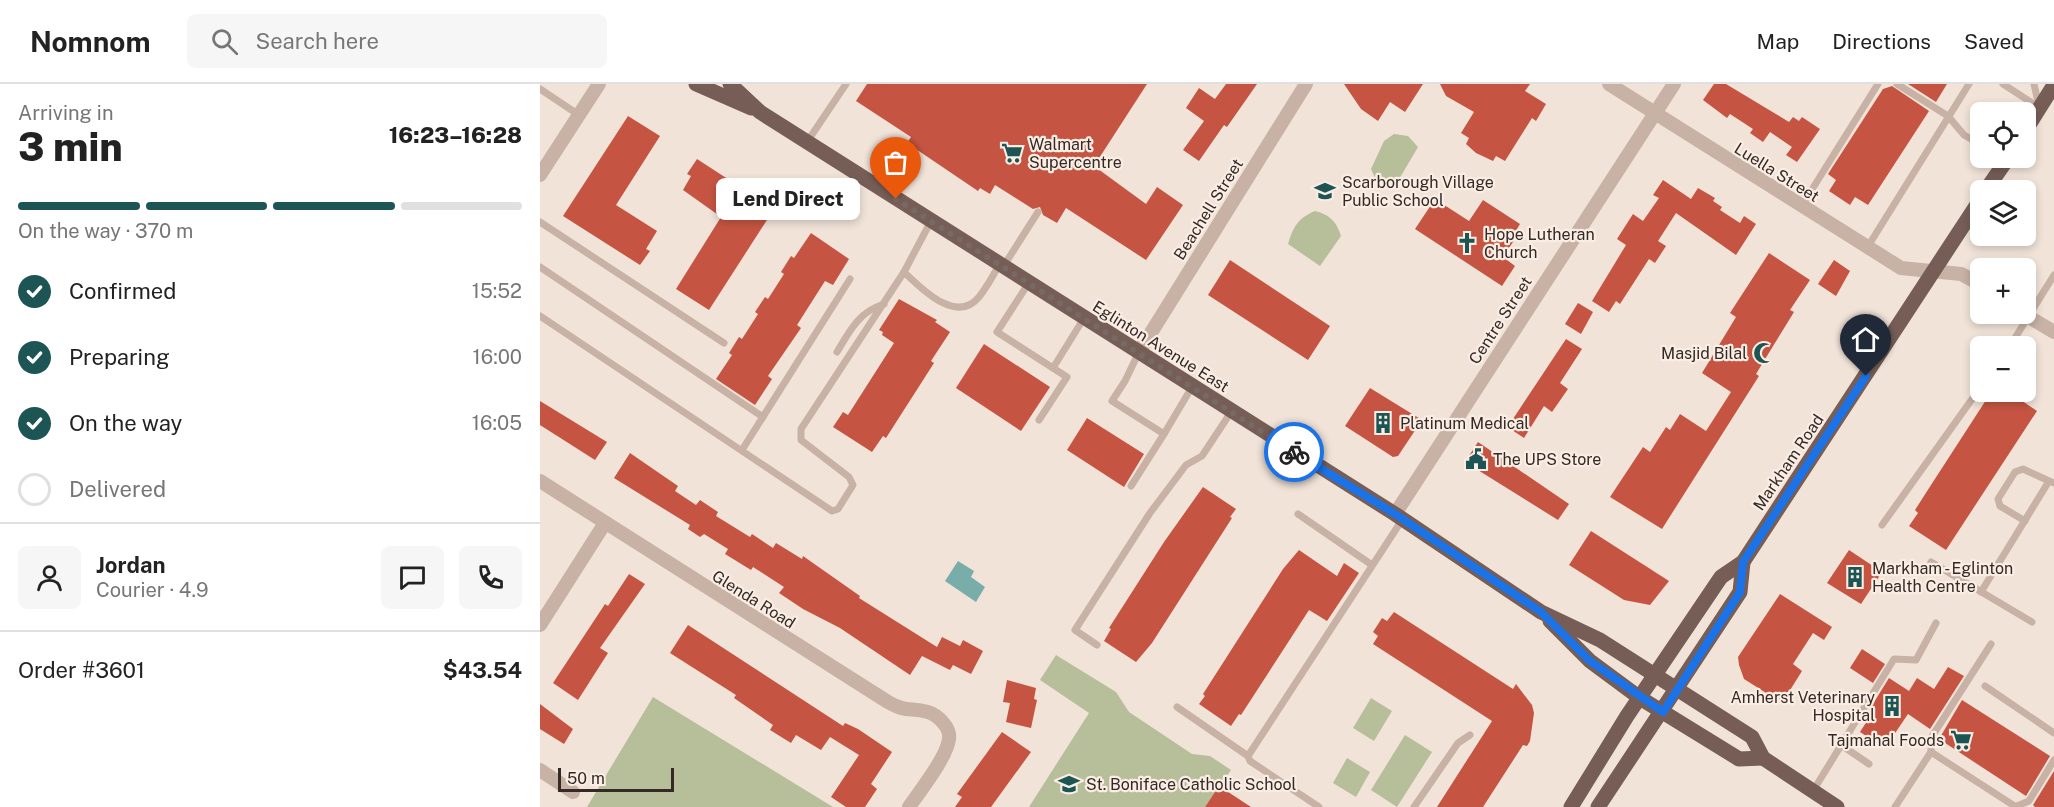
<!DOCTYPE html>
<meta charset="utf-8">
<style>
:root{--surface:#fff;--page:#f6f6f6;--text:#222;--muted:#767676;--line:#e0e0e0;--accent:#1c5553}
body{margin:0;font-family:"Public Sans",sans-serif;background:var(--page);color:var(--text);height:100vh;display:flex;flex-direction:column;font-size:22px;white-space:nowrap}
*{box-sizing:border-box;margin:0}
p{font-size:20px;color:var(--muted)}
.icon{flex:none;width:33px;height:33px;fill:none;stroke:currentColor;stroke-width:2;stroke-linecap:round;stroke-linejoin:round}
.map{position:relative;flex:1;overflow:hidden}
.details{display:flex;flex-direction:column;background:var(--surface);width:540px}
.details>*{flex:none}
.buttons{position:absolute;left:1430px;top:18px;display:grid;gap:12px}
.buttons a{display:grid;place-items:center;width:66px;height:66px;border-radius:9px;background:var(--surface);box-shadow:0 3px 9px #0003;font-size:30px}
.scale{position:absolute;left:18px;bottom:15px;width:116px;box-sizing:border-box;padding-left:6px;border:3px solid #342926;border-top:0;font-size:16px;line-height:21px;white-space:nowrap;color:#342926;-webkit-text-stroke:4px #f9ede4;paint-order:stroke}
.pin{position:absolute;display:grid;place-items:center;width:51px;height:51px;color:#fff;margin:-62px -26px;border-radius:50% 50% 50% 0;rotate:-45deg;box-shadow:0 0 6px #0007}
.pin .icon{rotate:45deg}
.courier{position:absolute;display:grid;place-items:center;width:60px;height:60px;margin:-30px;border:4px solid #1a73e8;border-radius:50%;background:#fff;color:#222;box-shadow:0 2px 8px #0007}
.bubble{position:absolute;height:42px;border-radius:9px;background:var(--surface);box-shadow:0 3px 9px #0003;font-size:20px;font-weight:800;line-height:42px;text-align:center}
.summary em{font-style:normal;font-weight:800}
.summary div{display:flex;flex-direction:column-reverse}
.summary{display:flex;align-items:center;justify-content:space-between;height:102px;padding:0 18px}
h1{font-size:39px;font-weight:800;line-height:45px}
.bar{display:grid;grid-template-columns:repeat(4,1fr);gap:9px 6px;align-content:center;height:72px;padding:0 18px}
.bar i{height:8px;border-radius:4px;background:var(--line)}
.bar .on{background:var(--accent)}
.bar p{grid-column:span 4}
.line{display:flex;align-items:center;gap:15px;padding:0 18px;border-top:2px solid var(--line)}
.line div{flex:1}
.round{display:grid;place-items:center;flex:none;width:63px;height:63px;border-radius:9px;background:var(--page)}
ol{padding:0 18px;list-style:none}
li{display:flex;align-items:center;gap:18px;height:66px}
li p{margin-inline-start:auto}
li .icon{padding:6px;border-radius:50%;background:var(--accent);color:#fff;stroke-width:4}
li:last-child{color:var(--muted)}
li i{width:33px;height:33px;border:3px solid var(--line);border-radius:50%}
header{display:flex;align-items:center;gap:36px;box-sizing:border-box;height:84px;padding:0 30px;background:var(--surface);border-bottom:2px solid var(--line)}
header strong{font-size:28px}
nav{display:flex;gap:33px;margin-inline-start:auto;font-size:21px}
.search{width:420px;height:54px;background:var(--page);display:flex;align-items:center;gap:15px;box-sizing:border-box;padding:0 21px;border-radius:9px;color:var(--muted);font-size:22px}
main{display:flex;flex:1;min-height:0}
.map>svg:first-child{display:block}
.green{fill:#b6bf99}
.water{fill:#78adaa}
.building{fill:#c55542}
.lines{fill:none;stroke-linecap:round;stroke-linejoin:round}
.service{stroke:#c8b1a5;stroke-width:7}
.minor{stroke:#c8b1a5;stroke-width:14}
.primary{stroke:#765e57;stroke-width:15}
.done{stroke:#766a64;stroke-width:6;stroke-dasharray:0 10.8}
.route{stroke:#1a73e8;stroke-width:8}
.labels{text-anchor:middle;stroke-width:4.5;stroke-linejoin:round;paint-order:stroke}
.poi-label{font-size:16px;fill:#342926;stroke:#f9ede4;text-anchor:start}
.street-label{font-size:16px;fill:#342926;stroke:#f9ede4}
</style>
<header>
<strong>Nomnom</strong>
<div class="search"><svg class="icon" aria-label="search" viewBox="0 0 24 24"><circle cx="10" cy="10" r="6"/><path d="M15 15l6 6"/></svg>Search here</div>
<nav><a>Map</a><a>Directions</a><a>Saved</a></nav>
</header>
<main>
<section class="details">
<div class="summary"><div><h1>3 min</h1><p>Arriving in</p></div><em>16:23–16:28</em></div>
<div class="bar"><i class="on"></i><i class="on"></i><i class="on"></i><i></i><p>On the way · 370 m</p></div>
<ol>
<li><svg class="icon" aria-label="check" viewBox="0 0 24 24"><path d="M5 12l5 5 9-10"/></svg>Confirmed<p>15:52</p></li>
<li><svg class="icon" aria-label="check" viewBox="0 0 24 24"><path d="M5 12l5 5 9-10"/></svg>Preparing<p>16:00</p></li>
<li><svg class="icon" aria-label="check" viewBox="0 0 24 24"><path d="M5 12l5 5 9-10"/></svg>On the way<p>16:05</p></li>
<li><i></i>Delivered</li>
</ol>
<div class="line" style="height:108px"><a class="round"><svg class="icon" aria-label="person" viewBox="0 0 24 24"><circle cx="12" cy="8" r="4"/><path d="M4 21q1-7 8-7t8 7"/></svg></a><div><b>Jordan</b><p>Courier · 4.9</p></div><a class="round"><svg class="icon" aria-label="chat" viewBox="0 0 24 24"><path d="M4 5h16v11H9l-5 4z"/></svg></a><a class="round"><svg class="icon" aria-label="phone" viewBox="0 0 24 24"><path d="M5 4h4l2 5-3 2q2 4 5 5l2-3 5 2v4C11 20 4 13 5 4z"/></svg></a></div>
<div class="line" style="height:78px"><div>Order #3601</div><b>$43.54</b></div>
</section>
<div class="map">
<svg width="1514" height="723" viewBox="0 0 1514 723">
<rect width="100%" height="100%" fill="#f1e3d8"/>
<!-- green -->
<g class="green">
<polygon points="854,50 868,52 878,63 858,97 848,104 837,98 831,85 844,57"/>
<path d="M 775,127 C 790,131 796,137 801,152 L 780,182 L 748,160 C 753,143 758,134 775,127 Z"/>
<polygon points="516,571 576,608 589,628 652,670 670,672 691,686 665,723 489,723 549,629 500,596"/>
<polygon points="113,613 293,723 47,723"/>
<polygon points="831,614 852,627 834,657 813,644"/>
<polygon points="865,651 892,668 857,723 831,706"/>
<polygon points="807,674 830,688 816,713 793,699"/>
</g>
<!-- water -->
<polygon class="water" points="418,477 434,487 431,493 445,503 436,518 405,497"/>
<!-- building -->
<g class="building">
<polygon points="327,0 607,0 554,82 606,120 617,103 643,121 606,176 526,124 517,139 503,131 500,123 493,125 455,101 450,110 440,104 438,107 367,59 371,53 316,17"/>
<polygon points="686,0 717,0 687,43 684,41 659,77 643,66 664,37 646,24 659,4 675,15"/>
<polygon points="804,0 883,0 865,28 850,18 838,37 821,25"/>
<polygon points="900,0 990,0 985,7 1006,20 996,37 992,34 965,77 956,72 953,77 936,69 926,60 929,54 921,49 934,28 906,12"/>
<polygon points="1174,0 1186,0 1249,38 1253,33 1259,37 1262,33 1280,45 1257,78 1246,71 1252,63 1230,48 1223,58 1210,49 1213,45 1190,30 1187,34 1163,16"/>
<polygon points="1368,0 1407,0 1396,18"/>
<polygon points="1352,2 1389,27 1328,121 1315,113 1310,121 1289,107 1296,96 1288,90 1343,5"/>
<polygon points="88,32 120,52 76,121 117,147 106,165 110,167 100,181 23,132"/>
<polygon points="157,75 234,125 169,226 136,205 181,133 143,106 151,92 147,90"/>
<polygon points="1123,96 1151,115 1158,104 1175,114 1173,117 1182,123 1180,126 1200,139 1204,132 1216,140 1196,171 1136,129 1118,157 1126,162 1115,179 1109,175 1080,220 1076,217 1069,228 1052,217 1086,161 1077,155 1093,130 1103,137 1119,114 1113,111"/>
<polygon points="895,115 929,137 943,116 980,140 974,150 977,152 963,173 975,182 962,202 875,145"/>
<polygon points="271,149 309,175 293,201 285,197 257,241 261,244 228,292 232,295 215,321 176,295 192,271 189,269 199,253 202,255 218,230 215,228 225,213 228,215 244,190 241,188 251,172 254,174"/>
<polygon points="1229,169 1270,196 1250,226 1254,228 1216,290 1219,292 1122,445 1070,413 1103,363 1110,368 1126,343 1130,346 1140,330 1166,347 1191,308 1162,289 1196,233 1190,229"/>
<polygon points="690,176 790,242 768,276 668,211"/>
<polygon points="1294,176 1310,187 1296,212 1278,200"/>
<polygon points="359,215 397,236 395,238 410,248 391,277 394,279 346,354 343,352 332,368 293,343 303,328 308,331 354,259 342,251 343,248 339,246"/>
<polygon points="1038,219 1053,228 1041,250 1025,240"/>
<polygon points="1026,255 1042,265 1020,299 1028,305 1012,328 1004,322 984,354 969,344 969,341"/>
<polygon points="444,260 510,303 481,347 416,304"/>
<polygon points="830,304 882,336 858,372 853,373 805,342"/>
<polygon points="1457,308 1469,308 1497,327 1406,466 1369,442 1378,429 1375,426 1391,401 1448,313 1452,315"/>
<polygon points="0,317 67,358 55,376 0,341"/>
<polygon points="547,334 604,370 584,403 527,366"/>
<polygon points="938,358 1029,420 1018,436 925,378"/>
<polygon points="90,369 138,402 135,407 156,421 160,416 178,428 176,432 210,453 212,450 233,464 236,459 262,475 263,472 320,512 319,514 397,563 402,553 420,562 423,556 443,567 431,590 413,581 410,586 382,572 370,591 300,544 263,525 239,509 244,503 213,483 211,486 185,470 188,465 164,450 160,453 148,445 150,441 74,394"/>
<polygon points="663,403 696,425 690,433 692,434 612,559 596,578 564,557 571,545 569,544 624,458"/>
<polygon points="1051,447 1129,497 1110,521 1084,516 1029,481"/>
<polygon points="759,466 797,492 804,479 819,489 787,537 769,526 701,631 699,630 691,642 659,620 665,612 663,610 743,485"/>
<polygon points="1309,466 1342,488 1321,520 1287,499"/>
<polygon points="89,490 105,500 60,564 68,569 38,616 13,599 65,520 68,522"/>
<polygon points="1240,510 1292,543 1284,556 1273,549 1253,580 1262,587 1242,619 1204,595 1199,581 1198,573"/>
<polygon points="854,528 973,605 976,600 992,621 994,629 990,657 987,662 983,661 943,723 897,723 952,637 833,560 838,552 833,548 842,534 847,537"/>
<polygon points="148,541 303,642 305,639 318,645 352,668 331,700 337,705 325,723 306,723 291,713 319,671 290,653 281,666 256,651 251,659 230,646 233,641 194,614 196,611 130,569"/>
<polygon points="1322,565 1345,580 1333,599 1310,584"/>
<polygon points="1408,583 1424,592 1390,645 1368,630 1345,664 1320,648 1329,634 1326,631 1349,594 1369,607 1377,594 1394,605"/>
<polygon points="467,596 496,604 494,615 497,616 491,644 466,638 470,619 463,618"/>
<polygon points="1422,616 1510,672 1486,712 1399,655"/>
<polygon points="0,620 33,645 24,660 0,645"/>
<polygon points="462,648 491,668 451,723 415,723 422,713 417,710"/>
<polygon points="1514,687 1514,723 1495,723 1493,721"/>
<polygon points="679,702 711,723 665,723"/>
</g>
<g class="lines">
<!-- service -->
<g class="service">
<polyline points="1357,0 1408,32 1424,51 1440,60"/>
<polyline points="1463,0 1500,24"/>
<polyline points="1494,0 1499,22"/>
<polyline points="0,5 39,31"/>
<polyline points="267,58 306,0"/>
<polyline points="1261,123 1338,0"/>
<polyline points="0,138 184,259"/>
<polyline points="1327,164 1429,0"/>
<polyline points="0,183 223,333"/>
<polyline points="463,183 498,128"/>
<path d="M 364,188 C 381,204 416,241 439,213 C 447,203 453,192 459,181"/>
<polyline points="488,200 457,248 513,284 544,234"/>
<polyline points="0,232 292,427 298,425 313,401 309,393 261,356 261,345 364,188 391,137"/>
<polyline points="1470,262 1514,191"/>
<path d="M 297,268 C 310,246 319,228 344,220"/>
<polyline points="599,268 585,297 572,317 624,350 652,303"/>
<polyline points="499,336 527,293 513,284"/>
<polyline points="202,366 310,195"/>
<polyline points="591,402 624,350"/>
<polyline points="758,430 832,481"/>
<polyline points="1485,437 1460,422 1458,415 1475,388 1483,385 1509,397"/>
<polyline points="1342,441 1440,304"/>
<polyline points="1391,478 1492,538"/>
<polyline points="1441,508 1509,397 1514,399"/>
<polyline points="557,561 535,546 610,429 646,381 662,372 691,328"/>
<polyline points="1445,602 1514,649"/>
<polyline points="637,623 708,672"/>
<polyline points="1301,661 1329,680"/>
<polyline points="1391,668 1391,654 1451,560"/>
<polyline points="1273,707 1354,575 1376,576 1396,539"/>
<polyline points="1477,722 1489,717 1514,676"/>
<polyline points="779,723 710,677 708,672 862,436"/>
<polyline points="874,723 918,659 930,651"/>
<polyline points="1355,723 1391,668 1476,723"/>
</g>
<!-- minor -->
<g class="minor">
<polyline points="1069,0 1361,184 1421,190 1440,200"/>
<polyline points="0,91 59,0"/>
<polyline points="1484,230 1514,248"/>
<polyline points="599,268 766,0"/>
<path d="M 0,397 L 348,618 C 367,629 370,623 388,628 C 398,631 411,644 409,655 C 407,673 380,707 369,723"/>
<polyline points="855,430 1134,0"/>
<polyline points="0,541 65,439"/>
<polyline points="0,686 33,708"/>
</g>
<!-- primary -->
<g class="primary">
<polyline points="156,0 211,24"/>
<polyline points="190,0 220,28 855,430 1001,528 1060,556 1212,653 1223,674 1297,723"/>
<polyline points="1485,47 1514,1"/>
<polyline points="1446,106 1468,74"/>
<polyline points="1010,537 1050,577 1100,614 1199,675 1223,674"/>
<polyline points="1031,723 1087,632 1181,493 1203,478 1440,116"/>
<polyline points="1058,723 1200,508 1203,478"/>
</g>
</g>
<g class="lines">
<!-- done -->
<polyline class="done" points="356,115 754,368"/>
<!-- route -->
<polyline class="route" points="754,368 855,430 1001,528 1050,577 1123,628 1200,508 1203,478 1326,292"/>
</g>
<!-- icons -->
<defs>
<symbol id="supermarket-bare" viewBox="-9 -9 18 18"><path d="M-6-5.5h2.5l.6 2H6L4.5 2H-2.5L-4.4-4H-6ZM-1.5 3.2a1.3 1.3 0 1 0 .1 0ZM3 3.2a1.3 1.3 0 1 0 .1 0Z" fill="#1c5553" stroke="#f9ede4" stroke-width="2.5" paint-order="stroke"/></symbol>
<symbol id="school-bare" viewBox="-9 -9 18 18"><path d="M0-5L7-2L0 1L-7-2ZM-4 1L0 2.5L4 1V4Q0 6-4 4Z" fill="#1c5553" stroke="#f9ede4" stroke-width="2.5" paint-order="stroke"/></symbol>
<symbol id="church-bare" viewBox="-9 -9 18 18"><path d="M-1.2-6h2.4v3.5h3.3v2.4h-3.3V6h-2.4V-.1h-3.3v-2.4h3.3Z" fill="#1c5553" stroke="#f9ede4" stroke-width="2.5" paint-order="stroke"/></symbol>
<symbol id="mosque-bare" viewBox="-9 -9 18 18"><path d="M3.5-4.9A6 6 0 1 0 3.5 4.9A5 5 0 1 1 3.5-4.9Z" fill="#1c5553" stroke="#f9ede4" stroke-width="2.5" paint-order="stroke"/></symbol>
<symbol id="building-bare" viewBox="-9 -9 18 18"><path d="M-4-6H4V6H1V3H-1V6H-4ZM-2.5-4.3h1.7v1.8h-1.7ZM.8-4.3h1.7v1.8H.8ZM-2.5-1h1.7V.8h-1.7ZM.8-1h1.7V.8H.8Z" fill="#1c5553" stroke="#f9ede4" stroke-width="2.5" paint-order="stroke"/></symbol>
<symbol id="civic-bare" viewBox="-9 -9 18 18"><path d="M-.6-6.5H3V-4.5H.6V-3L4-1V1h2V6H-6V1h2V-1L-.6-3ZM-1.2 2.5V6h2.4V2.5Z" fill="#1c5553" stroke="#f9ede4" stroke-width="2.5" paint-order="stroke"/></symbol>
</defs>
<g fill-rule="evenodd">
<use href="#supermarket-bare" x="457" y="54" width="30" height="30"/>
<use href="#school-bare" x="770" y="92" width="30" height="30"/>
<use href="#church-bare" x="912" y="144" width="30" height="30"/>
<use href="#mosque-bare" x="1209" y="254" width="30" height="30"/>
<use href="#building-bare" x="828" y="324" width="30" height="30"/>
<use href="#civic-bare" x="921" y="360" width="30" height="30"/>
<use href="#building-bare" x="1300" y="478" width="30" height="30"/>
<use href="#building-bare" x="1337" y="607" width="30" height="30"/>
<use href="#supermarket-bare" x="1406" y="641" width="30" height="30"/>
<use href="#school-bare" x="514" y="685" width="30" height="30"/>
</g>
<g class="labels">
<!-- poi labels -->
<g class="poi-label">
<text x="489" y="66">Walmart<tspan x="489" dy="18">Supercentre</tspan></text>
<text x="802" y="104">Scarborough Village<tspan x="802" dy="18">Public School</tspan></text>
<text x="944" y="156">Hope Lutheran<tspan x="944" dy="18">Church</tspan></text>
<text x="1207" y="275" text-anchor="end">Masjid Bilal</text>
<text x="860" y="345">Platinum Medical</text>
<text x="953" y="381">The UPS Store</text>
<text x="1332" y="490">Markham - Eglinton<tspan x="1332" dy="18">Health Centre</tspan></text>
<text x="1335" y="619" text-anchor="end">Amherst Veterinary<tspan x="1335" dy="18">Hospital</tspan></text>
<text x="1404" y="662" text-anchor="end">Tajmahal Foods</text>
<text x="546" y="706">St. Boniface Catholic School</text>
</g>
<!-- street labels -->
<g class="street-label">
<text transform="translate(1237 88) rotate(32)" y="6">Luella Street</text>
<text transform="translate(668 125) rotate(-58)" y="6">Beachell Street</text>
<text transform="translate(960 236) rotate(-57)" y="6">Centre Street</text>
<text transform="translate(621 262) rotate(32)" y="6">Eglinton Avenue East</text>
<text transform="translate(1248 378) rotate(-56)" y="6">Markham Road</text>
<text transform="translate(214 515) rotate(32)" y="6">Glenda Road</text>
</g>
</g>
</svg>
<div class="buttons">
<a><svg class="icon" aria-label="locate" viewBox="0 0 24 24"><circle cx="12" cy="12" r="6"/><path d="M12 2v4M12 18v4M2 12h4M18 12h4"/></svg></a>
<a><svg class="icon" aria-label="layers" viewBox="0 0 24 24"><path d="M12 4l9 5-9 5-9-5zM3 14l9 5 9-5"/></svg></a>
<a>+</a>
<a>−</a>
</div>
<div class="scale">50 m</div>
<div class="pin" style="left:356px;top:115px;background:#ea580c"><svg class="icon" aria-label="bag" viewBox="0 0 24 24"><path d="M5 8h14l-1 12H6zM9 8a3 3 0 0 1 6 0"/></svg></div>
<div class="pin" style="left:1326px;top:292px;background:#1f2937"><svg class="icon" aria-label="home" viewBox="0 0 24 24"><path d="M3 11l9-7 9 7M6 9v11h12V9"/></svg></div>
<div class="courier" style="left:754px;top:368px"><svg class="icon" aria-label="bike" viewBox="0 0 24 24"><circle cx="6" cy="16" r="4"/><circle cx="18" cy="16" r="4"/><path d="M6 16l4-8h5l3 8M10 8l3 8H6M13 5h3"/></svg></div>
<div class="bubble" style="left:176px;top:94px;width:144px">Lend Direct</div>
</div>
</main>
